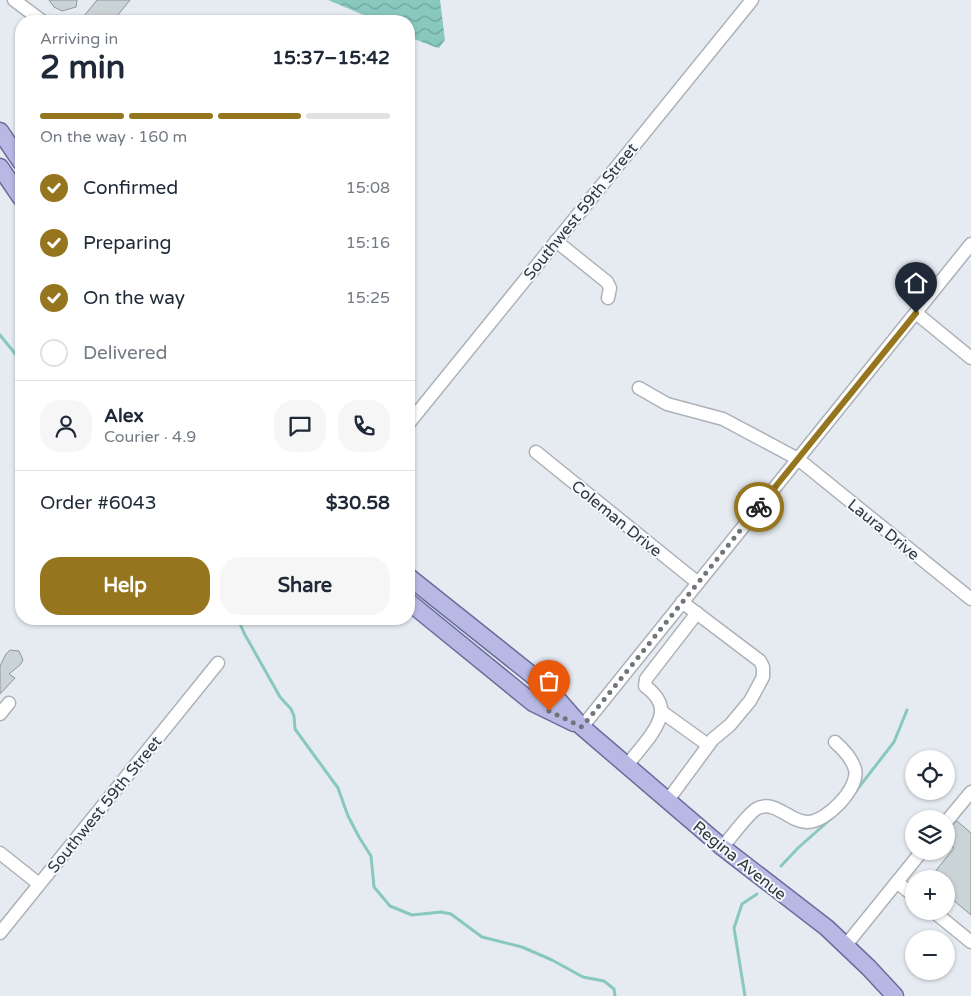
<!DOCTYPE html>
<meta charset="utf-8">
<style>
:root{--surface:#fff;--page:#f6f6f7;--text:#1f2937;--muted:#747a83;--line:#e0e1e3;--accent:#95761e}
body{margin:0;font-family:"Varela Round",sans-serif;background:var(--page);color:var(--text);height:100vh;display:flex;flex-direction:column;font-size:19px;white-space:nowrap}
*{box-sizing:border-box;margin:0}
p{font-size:16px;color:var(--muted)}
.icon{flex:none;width:28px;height:28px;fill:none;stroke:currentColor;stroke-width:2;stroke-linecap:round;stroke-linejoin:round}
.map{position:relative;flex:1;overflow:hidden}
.sheet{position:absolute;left:15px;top:15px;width:400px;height:610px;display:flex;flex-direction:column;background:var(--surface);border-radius:20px;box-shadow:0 1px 4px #0004}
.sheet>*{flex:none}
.controls{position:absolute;left:905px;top:750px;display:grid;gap:10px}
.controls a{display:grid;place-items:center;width:50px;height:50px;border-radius:50%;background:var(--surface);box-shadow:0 1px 4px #0004;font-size:25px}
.pin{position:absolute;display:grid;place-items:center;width:42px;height:42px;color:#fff;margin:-51px -21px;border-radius:50% 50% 50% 0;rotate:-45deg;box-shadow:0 0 5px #0007}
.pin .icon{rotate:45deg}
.courier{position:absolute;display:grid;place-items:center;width:50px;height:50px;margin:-25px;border:4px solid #95761e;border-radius:50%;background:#fff;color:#222;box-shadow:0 1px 6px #0007}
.overview em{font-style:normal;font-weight:700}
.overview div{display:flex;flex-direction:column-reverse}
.overview{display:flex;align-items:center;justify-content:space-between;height:85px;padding:0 25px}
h1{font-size:32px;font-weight:700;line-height:38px}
.bar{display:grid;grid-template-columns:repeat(4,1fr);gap:8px 5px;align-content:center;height:60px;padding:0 25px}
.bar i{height:6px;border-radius:4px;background:var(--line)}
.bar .current{background:var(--accent)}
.bar p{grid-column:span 4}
.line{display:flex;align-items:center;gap:12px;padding:0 25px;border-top:1px solid var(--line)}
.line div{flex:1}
.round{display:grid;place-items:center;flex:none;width:52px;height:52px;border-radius:20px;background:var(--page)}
ol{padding:0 25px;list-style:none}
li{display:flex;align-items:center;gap:15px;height:55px}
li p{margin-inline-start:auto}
li .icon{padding:5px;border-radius:50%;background:var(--accent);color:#fff;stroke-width:4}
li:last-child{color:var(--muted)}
li i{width:28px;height:28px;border:2px solid var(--line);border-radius:50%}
.primary-button{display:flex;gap:10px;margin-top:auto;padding:10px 25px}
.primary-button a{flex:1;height:58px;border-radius:20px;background:var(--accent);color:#fff;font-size:20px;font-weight:700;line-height:58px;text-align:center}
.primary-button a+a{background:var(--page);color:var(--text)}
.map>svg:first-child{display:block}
.water{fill:url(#water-waves)}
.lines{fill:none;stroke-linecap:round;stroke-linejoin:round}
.stream{stroke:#88c8bf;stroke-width:3}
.building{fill:#cad3d5;stroke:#8d9698}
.minor-casing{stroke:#adb2b8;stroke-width:15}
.major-casing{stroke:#6a6d9c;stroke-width:19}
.minor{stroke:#fff;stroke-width:12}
.major{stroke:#b7b9e4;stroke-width:16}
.done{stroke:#717579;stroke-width:5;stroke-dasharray:0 9}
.route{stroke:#95761e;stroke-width:6}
.labels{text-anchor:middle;stroke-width:4;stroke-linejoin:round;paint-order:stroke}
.street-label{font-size:16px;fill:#333638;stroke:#f2f9ff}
</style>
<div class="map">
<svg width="971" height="996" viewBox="0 0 971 996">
<defs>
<pattern id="water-waves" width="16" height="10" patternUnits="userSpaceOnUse" patternTransform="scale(1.25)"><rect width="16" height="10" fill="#88c8bf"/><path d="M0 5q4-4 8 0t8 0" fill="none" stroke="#70a39c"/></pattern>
</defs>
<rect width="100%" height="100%" fill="#e5ebf1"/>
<!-- water -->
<polygon class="water" points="328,0 440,0 445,40 439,48 435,47 409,37 409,21 378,21"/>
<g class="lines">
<!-- stream -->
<g class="stream">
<polyline points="0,335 21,361"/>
<polyline points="238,619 244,633 275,688 280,697 291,709 294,716 295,729 338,788 348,816 359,837 371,856 374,887 390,906 412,915 441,912 451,914 482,937 522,947 552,960 583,977 604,981 614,989 615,996"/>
<polyline points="856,791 894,742 907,710"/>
<polyline points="781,866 798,848 834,816"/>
<polyline points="745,996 734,928 742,904 757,894"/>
</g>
</g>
<!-- building -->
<g class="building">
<polygon points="49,0 77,0 76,7 62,11 54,7"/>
<polygon points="97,0 130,0 113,21 80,21"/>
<polygon points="10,650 19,651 23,660 20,665 9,674 15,678 0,694 0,666 6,654"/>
<polygon points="957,821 971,833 971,915 946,894 946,879 941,879 934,873 954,848 946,842 946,831"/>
</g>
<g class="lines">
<defs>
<g id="minor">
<polyline points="14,0 42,21"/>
<polyline points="556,241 607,282 610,288 608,298"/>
<polyline points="916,313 971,358"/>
<polyline points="639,388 667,404 723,419 798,459 971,599"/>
<polyline points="409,423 752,0"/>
<polyline points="536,452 698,583"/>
<polyline points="662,712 708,745"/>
<polyline points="0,714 9,703"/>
<polyline points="582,727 971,244"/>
<path d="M 627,765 C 637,752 660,729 661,712 C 662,701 653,692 645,686 L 646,679 L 697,613"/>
<polyline points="668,800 713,739 730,725 750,701 763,677 763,667 760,661 682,602"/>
<polyline points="946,822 971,792"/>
<path d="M 722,847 C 730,839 750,811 758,808 C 776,800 791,823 808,822 C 826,822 860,788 855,769 C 852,759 843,749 835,742"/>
<polyline points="0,853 39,884"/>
<polyline points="897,882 914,896"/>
<polyline points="933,911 971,942"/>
<polyline points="0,933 218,663"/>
<polyline points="846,945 922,851"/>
</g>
<g id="major">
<polyline points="0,131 21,162"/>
<polyline points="0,167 21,198"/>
<polyline points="409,577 547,687 582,727 722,847 827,928 869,968 895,996"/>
<polyline points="409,602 533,703 574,723"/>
</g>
</defs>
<!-- minor casing -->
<use href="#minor" class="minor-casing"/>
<!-- major casing -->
<use href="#major" class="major-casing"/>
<!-- minor -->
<use href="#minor" class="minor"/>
<!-- major -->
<use href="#major" class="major"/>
</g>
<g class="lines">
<!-- done -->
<polyline class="done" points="549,711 582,727 759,507"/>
<!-- route -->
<polyline class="route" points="759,507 916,313"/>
</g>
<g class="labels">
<!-- street labels -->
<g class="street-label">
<text transform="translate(580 211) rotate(-51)" y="6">Southwest 59th Street</text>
<text transform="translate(617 518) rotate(39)" y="6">Coleman Drive</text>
<text transform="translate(884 529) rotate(39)" y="6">Laura Drive</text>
<text transform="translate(104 804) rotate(-51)" y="6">Southwest 59th Street</text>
<text transform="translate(740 860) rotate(39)" y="6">Regina Avenue</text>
</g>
</g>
</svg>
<div class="controls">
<a><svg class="icon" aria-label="locate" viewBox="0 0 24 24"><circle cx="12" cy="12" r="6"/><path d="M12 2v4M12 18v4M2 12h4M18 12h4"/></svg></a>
<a><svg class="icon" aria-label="layers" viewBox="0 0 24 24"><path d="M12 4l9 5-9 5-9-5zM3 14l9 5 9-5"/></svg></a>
<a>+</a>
<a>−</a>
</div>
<div class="pin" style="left:549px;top:711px;background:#ea580c"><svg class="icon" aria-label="bag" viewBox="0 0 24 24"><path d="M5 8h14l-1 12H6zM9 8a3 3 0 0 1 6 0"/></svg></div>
<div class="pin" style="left:916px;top:313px;background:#1f2937"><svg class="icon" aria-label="home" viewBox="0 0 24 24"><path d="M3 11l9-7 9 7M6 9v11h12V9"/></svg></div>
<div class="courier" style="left:759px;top:507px"><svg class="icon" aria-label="bike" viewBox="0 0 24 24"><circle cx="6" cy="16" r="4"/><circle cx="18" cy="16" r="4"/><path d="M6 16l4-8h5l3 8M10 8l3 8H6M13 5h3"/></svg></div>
<section class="sheet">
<div class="overview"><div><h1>2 min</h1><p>Arriving in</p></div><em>15:37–15:42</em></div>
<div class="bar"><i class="current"></i><i class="current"></i><i class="current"></i><i></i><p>On the way · 160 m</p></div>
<ol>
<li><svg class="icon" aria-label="check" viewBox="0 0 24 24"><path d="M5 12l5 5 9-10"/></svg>Confirmed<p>15:08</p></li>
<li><svg class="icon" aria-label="check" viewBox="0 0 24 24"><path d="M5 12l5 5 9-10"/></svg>Preparing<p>15:16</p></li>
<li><svg class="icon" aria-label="check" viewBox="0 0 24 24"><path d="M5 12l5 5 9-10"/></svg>On the way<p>15:25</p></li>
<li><i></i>Delivered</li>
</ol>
<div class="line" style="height:90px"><a class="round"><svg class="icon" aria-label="person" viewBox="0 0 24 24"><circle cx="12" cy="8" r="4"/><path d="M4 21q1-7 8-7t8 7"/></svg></a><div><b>Alex</b><p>Courier · 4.9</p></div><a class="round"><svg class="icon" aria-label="chat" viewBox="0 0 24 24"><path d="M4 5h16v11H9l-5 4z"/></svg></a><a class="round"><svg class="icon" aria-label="phone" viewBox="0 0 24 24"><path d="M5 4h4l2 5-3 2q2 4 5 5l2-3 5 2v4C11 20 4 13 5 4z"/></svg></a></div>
<div class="line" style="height:65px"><div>Order #6043</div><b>$30.58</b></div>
<div class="primary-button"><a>Help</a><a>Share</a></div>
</section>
</div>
